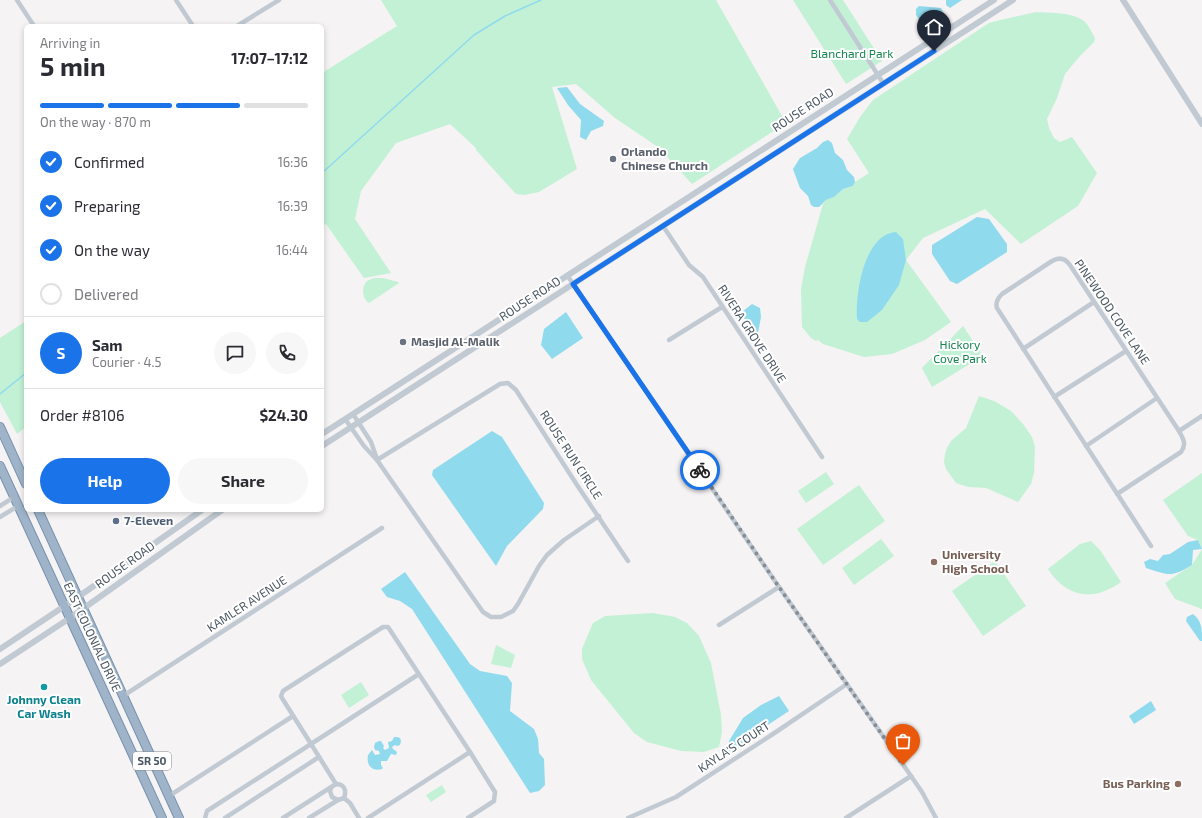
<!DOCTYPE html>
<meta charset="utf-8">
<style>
:root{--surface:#fff;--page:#f7f7f7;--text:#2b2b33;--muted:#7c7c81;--line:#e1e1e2;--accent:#1a73e8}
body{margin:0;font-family:"Exo 2",sans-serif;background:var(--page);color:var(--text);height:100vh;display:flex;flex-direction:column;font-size:15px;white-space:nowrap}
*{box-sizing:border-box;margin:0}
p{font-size:13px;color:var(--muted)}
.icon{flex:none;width:22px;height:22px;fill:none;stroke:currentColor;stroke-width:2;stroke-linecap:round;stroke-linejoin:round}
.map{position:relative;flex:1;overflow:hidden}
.side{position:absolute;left:24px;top:24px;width:300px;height:488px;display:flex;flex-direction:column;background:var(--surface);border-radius:6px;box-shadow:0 2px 6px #0003}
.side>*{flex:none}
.pin{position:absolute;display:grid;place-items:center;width:34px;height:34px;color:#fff;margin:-41px -17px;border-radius:50% 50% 50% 0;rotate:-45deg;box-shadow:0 0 4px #0007}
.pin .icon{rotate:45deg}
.courier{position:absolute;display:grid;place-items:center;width:40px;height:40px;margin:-20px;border:3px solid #1a73e8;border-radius:50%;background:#fff;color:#222;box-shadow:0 1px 5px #0007}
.overview em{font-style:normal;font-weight:700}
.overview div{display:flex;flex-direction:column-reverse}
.overview{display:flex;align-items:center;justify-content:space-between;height:68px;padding:0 16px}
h1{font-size:26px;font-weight:700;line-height:30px}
.bar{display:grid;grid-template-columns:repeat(4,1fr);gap:6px 4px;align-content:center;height:48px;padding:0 16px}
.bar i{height:5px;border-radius:3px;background:var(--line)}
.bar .selected{background:var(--accent)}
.bar p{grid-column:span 4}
.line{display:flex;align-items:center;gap:10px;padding:0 16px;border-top:1px solid var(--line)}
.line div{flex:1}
.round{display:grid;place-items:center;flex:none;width:42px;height:42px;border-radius:21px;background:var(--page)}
ol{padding:0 16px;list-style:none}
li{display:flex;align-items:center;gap:12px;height:44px}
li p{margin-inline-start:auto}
li .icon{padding:4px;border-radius:50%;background:var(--accent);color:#fff;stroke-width:4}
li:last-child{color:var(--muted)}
li i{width:22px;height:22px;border:2px solid var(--line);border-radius:50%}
.primary-button{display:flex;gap:8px;margin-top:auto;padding:8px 16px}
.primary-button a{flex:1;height:46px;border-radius:24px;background:var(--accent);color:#fff;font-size:16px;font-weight:700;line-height:46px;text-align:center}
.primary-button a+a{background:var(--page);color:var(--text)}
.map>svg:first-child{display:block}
.green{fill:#c3f1d5}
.water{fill:#90daee}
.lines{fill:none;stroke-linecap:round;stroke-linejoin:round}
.stream{stroke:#90daee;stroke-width:1.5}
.trunk-casing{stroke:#7690ad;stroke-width:10}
.minor{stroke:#c1cad2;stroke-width:4.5}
.tertiary{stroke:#c1cad2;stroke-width:6}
.trunk{stroke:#9fb4c9;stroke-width:8}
.done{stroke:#868d94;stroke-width:4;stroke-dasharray:0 7.2}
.route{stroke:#1a73e8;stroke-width:5}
.worship-dot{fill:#6b7280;stroke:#fff;stroke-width:1.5}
.service-dot{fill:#5c6f8a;stroke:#fff;stroke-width:1.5}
.education-dot{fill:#8d6e63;stroke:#fff;stroke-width:1.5}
.culture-dot{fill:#0f9aa8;stroke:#fff;stroke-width:1.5}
.labels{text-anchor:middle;stroke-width:4;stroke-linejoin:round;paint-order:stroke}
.shield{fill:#fff;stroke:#808990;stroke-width:1}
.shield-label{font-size:11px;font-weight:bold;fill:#4a5661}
.park-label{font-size:12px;fill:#17864f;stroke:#fff}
.street-label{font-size:12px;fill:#4a5661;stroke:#fff}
.worship-label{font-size:12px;font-weight:bold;fill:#5b616d;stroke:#fff;text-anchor:start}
.service-label{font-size:12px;font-weight:bold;fill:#4e5e75;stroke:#fff;text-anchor:start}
.education-label{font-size:12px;font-weight:bold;fill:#785e54;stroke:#fff;text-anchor:start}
.culture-label{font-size:12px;font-weight:bold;fill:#0d838f;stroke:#fff}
</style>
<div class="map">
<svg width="1202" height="818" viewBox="0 0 1202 818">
<rect width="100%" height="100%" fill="#f5f3f3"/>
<!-- green -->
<g class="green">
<polygon points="381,0 716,0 786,123 692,184 658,147 615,118 576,84 552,87 577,169 539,192 524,195 516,194 476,150 476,148 450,124 396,143 361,191 355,219 391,273 364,278 326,224 322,226 322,73 397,26"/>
<polygon points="793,0 843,0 882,61 846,84"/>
<path d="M 1036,12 C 1050,13 1074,12 1085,22 C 1089,26 1092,33 1095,38 L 1094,42 L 1080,56 L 1065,74 L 1057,98 L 1047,119 L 1049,128 L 1054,138 L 1060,142 L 1072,137 L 1097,173 L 1078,206 L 1021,244 L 985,209 L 923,238 L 906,260 L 951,322 L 925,340 L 892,354 L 864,357 L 823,344 L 818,340 L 816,341 L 811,338 L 802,327 L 801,289 L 805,267 L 823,204 L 826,200 L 834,197 L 843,189 L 853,186 L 855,182 L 869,173 L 847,139 L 860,117 L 873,100 L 989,23 L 996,21 Z"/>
<path d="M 374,278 L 383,278 L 398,282 L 399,283 L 369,303 C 362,299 361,287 367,281 C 369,280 371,279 374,278 Z"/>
<polygon points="26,321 26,427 17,434 0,402 0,338"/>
<polygon points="963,326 983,356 932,387 922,368"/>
<polygon points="979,396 994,401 1011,411 1023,424 1032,437 1035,447 1034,473 1031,484 1018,502 986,488 968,487 956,483 946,469 944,462 945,454 947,448 951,441 966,428"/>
<polygon points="826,472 834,484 806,503 798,491"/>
<polygon points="1202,473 1202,548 1198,540 1188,536 1163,500"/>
<polygon points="859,485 885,521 823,565 797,529"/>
<polygon points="881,539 894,556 854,585 842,568"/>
<path d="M 1091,541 L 1100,550 L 1121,582 C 1093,602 1067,598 1048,569 L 1080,544 Z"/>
<polygon points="1202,549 1202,609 1175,599 1165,583 1192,565"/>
<polygon points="995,561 1026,606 983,636 952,591"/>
<polygon points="653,613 675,617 687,623 699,636 711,663 721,715 722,732 719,747 704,752 681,751 647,742 634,733 591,680 582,659 582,649 593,623 605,616"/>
<polygon points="496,645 515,655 511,668 491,664"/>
<polygon points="361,682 369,695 349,708 341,695"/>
<polygon points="442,785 446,792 431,802 426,795"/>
</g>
<!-- water -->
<g class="water">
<polygon points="946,0 962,0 950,8 946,5"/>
<polygon points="919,6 941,8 943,12 926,24 922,24 916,15 916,9"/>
<polygon points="567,87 580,104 604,121 603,126 591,131 586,140 580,137 581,120 568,105 557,88"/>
<polygon points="828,140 832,143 835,153 843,160 847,170 854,177 855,182 853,186 843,189 834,197 826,200 819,207 814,207 811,205 808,196 800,188 793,169 800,158 817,148 823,142"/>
<polygon points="977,217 989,219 1007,244 1007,252 957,284 950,281 932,254 932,245"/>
<path d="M 896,232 L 903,239 L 906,260 L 899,285 L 882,310 L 867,322 L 860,322 L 857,319 C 855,294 864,234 896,232 Z"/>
<polygon points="752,304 760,308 761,317 756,344 756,337 745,319 737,316"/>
<polygon points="566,312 583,338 552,359 541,345 544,329"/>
<polygon points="492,431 502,437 544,503 543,509 507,546 496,566 432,475 433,470"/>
<path d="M 1198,540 L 1202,549 L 1193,550 L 1192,565 C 1171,578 1168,575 1146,568 L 1144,562 L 1150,559 L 1158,561 L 1163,555 L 1170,554 L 1188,542 Z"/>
<polygon points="405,572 470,664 480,671 507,676 512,683 510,711 534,729 538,739 539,753 544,759 545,785 539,791 530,793 412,609 400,601 387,597 381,589"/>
<path d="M 1193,614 C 1202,621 1202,629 1202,641 L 1200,641 L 1186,621 L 1187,617 Z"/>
<polygon points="779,696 789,711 748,738 737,750 726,757 729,741 743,718 761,705"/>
<polygon points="1151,701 1156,710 1134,724 1129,716"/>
<path d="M 394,737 L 397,737 L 400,738 L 401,741 L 400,745 L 397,746 L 395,745 L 392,747 L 393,749 L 397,752 L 396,755 L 391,754 L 387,761 L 381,761 L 381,765 L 383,768 L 382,769 C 372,772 366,765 368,755 L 372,750 L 375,755 L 380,754 L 379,751 L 375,750 L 374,747 L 375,743 L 379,741 L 381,741 L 384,746 L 383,748 L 385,750 L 389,748 L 388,742 L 392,741 Z"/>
</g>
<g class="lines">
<!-- stream -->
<g class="stream">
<polyline points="322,173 474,35 505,16 541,0"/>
<polyline points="0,394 26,373"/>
</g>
<defs>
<g id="trunk">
<polyline points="0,427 26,484"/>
<polyline points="0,466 162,818"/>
<polyline points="38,510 179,818"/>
</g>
</defs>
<!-- trunk casing -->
<use href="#trunk" class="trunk-casing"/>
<!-- minor -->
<g class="minor">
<polyline points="17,0 34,26"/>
<polyline points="176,0 193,26"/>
<polyline points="830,0 883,83"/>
<polyline points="237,26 279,0"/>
<polyline points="663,226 689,265 703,277 822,457"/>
<polyline points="567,275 779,587 911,776 922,792 936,818"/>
<polyline points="669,340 722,307"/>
<polyline points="1023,349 1094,302"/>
<polyline points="1054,397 1126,351"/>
<polyline points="353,414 371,442 377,459"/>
<polyline points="345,419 364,446 377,460 483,612 491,617 501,617 513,611 518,604 539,566 547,555 564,540 599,516"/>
<polyline points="1179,431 1202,416"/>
<polyline points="1086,446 1157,398"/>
<polyline points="377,460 500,384 508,383 516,390 577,485 628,561"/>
<path d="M 1117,494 L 1181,452 C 1187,444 1183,438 1179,431 L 1070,265 C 1065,258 1059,257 1052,261 L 1002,294 C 998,298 995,302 997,308 L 1151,546"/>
<polyline points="0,506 14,497"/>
<polyline points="0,517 18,506"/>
<polyline points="719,625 779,587"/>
<polyline points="123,696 382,528"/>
<polyline points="169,796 293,716"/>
<polyline points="344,798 350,803 359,818"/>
<polyline points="205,818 207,811 311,744 336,784"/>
<polyline points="225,818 319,757"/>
<path d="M 283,818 L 336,784 C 344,784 347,790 344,798 L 338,800 L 332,797 L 330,791 L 331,788"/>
<polyline points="309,818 338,800"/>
<polyline points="368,818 470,752 388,627 383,627 283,691 281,696 282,698 311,744 419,674"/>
<polyline points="468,818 494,801 495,792 470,752"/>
<polyline points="628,818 676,797 773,734 847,684"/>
<polyline points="846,818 911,776"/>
</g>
<!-- tertiary -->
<g class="tertiary">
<polyline points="1123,0 1202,124"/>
<polyline points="322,434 994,0"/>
<polyline points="322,446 1013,0"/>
<polyline points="0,649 78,597 202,510"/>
<polyline points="0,664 70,618 222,510"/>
</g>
<!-- trunk -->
<use href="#trunk" class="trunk"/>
</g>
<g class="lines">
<!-- done -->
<polyline class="done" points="700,470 779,587 903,765"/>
<!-- route -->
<polyline class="route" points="700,470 573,284 934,51"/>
</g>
<!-- markers -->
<g class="worship-dot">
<circle cx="613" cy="159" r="4"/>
<circle cx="403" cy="342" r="4"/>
</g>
<circle class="service-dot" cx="116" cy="521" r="4"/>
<g class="education-dot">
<circle cx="934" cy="562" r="4"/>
<circle cx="1178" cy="784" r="4"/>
</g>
<circle class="culture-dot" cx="44" cy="687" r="4"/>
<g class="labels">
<!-- shield labels -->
<rect class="shield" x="133" y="752" width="38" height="18" rx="3"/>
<g class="shield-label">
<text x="152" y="765">SR 50</text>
</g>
<!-- park labels -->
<g class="park-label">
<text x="852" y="58">Blanchard Park</text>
<text x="960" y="349">Hickory<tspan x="960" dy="14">Cove Park</tspan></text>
</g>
<!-- street labels -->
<g class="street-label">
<text transform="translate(803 110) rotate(-33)" y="4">ROUSE ROAD</text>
<text transform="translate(530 299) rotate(-33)" y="4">ROUSE ROAD</text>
<text transform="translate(1112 312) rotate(56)" y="4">PINEWOOD COVE LANE</text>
<text transform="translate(752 334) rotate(57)" y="4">RIVERA GROVE DRIVE</text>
<text transform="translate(571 455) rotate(57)" y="4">ROUSE RUN CIRCLE</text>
<text transform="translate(125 565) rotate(-36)" y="4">ROUSE ROAD</text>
<text transform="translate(247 604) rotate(-33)" y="4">KAMLER AVENUE</text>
<text transform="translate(92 637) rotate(65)" y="4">EAST COLONIAL DRIVE</text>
<text transform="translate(734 747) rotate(-33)" y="4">KAYLA'S COURT</text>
</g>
<!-- worship labels -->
<g class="worship-label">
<text x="621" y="156">Orlando<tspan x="621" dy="14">Chinese Church</tspan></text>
<text x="411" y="346">Masjid Al-Malik</text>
</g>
<!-- service labels -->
<g class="service-label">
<text x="124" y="525">7-Eleven</text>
</g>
<!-- education labels -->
<g class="education-label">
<text x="942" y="559">University<tspan x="942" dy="14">High School</tspan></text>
<text x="1170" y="788" text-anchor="end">Bus Parking</text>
</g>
<!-- culture labels -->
<g class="culture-label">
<text x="44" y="704">Johnny Clean<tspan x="44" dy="14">Car Wash</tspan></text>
</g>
</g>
</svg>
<div class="pin" style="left:903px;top:765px;background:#ea580c"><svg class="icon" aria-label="bag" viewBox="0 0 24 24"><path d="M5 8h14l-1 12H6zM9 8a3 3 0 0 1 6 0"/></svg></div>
<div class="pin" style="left:934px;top:51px;background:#1f2937"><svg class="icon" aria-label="home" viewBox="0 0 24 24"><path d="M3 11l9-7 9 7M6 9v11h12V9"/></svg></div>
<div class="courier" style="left:700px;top:470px"><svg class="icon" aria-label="bike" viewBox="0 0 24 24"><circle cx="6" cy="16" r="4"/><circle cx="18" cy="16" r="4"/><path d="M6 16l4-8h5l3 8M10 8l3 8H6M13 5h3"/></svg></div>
<section class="side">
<div class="overview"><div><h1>5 min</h1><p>Arriving in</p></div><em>17:07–17:12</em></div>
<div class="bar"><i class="selected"></i><i class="selected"></i><i class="selected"></i><i></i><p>On the way · 870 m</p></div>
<ol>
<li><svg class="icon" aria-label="check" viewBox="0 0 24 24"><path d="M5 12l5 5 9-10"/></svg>Confirmed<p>16:36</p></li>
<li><svg class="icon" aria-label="check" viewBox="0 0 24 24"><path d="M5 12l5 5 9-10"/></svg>Preparing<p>16:39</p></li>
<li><svg class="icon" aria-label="check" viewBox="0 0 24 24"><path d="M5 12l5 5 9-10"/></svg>On the way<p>16:44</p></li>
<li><i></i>Delivered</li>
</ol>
<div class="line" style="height:72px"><b class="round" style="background:var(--accent);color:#fff">S</b><div><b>Sam</b><p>Courier · 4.5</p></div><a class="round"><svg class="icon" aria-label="chat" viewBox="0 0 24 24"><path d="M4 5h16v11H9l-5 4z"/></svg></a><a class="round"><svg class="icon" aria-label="phone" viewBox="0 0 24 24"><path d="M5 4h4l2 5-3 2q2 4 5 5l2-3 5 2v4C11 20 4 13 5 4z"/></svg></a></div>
<div class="line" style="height:52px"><div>Order #8106</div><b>$24.30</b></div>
<div class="primary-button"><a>Help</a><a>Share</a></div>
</section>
</div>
